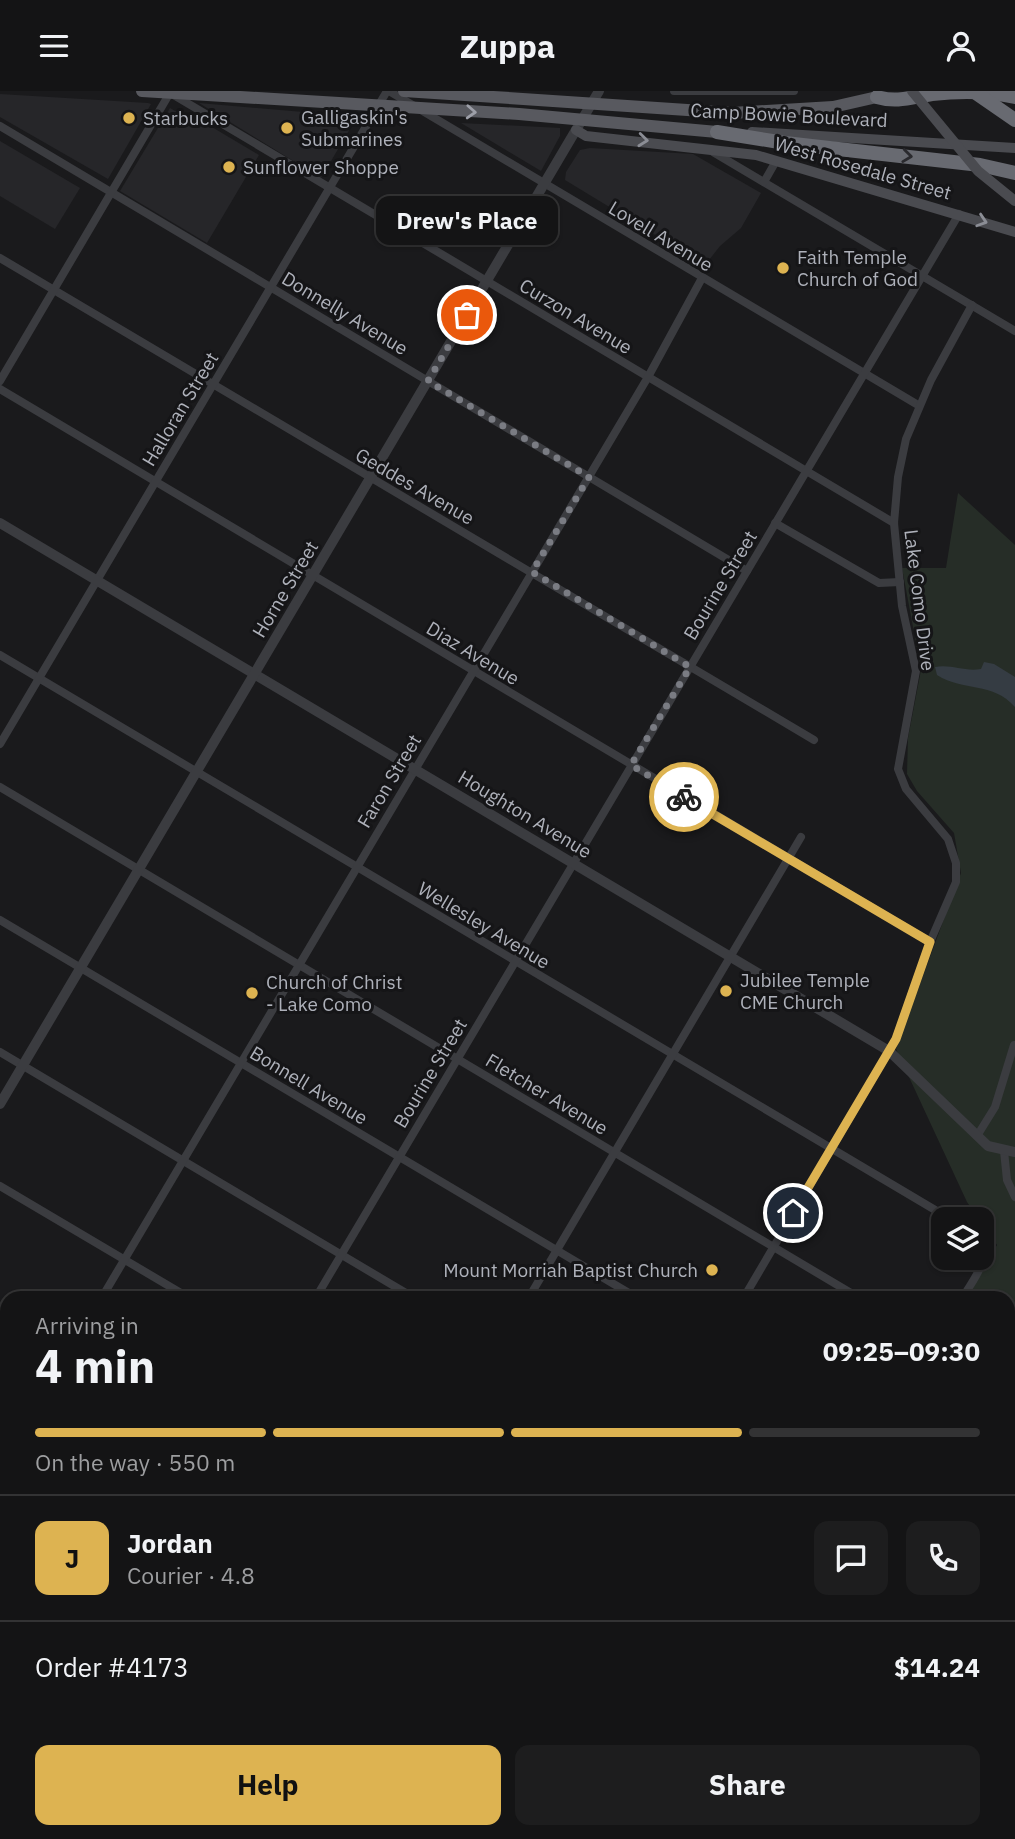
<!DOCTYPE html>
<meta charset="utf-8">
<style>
:root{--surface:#141415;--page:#1d1d1e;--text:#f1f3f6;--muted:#9d9ea0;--line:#333334;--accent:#ddb351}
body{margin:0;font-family:"IBM Plex Sans",sans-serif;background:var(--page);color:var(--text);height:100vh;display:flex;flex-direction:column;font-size:26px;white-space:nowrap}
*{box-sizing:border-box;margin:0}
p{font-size:23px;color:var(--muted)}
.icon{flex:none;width:38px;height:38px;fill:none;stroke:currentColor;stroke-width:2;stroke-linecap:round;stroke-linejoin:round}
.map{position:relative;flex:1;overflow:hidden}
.panel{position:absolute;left:0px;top:1200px;width:1015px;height:548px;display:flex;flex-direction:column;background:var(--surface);border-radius:21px 21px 0 0;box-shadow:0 2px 5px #0004,0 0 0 2px var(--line)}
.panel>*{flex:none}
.controls{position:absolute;left:931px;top:1116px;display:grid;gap:14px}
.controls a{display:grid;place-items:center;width:63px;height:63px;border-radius:14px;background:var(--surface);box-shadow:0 2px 5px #0004,0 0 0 2px var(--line);font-size:35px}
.pin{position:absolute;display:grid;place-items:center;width:60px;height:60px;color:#fff;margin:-30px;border:4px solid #fff;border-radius:50%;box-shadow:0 2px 7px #0007}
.courier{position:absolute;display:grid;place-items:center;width:70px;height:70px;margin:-35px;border:5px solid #ddb351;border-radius:50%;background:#fff;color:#222;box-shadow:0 2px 9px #0007}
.bubble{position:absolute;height:49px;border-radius:14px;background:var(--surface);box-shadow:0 2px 5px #0004,0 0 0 2px var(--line);font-size:23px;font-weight:700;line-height:49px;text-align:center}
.summary em{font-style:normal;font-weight:700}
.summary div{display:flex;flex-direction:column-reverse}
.summary{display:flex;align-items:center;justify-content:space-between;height:119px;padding:0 35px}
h1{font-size:46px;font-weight:700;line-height:52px}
.bar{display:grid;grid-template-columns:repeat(4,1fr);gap:10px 7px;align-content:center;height:84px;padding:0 35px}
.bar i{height:9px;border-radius:5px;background:var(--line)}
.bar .active{background:var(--accent)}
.bar p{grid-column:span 4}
.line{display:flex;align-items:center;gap:18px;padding:0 35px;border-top:2px solid var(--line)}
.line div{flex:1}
.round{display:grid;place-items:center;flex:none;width:74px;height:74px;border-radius:14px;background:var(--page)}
.cta{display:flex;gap:14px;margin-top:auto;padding:14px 35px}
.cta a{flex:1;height:80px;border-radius:14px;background:var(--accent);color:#111;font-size:28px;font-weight:700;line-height:80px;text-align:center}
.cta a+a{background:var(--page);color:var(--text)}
header{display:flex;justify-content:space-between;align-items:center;height:91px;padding:0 35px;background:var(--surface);font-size:32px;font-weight:700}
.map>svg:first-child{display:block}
.built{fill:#262629}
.green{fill:#262d27}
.water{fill:#353c43}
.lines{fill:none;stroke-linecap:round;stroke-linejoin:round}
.minor{stroke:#3b3c40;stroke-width:8}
.tertiary{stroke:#3b3c40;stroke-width:10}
.secondary{stroke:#4a4b50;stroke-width:10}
.primary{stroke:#58595f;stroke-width:12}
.motorway{stroke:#686a71;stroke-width:14}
.secondary-bridge{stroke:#4a4b50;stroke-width:10}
.motorway-bridge{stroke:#686a71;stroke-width:14}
.oneway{stroke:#9d9fa8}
.oneway2{stroke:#8b8d95}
.oneway3{stroke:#2a2a2e}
.done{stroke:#7a7c83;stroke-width:7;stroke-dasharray:0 12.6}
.route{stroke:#ddb351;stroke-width:9}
.poi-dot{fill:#ddb351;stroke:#151517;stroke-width:2.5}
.labels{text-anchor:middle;stroke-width:6;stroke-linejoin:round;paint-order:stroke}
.street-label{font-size:19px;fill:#aeb1ba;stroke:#151517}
.poi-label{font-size:19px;fill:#aeb1ba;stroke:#151517;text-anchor:start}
</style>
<header><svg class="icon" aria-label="menu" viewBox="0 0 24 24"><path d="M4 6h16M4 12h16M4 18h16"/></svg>Zuppa<svg class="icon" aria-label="person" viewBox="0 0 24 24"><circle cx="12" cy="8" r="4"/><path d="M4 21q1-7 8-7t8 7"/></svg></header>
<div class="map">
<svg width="1015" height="1748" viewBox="0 0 1015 1748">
<rect width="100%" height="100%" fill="#1a1a1c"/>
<!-- built -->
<g class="built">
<polygon points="0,3 148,12 151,13 108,88 0,26"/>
<polygon points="199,12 350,25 357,26 321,87"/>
<polygon points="170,17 187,27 190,23 259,64 207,152 120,100"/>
<polygon points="461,32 560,37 560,45 541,80"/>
<polygon points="0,50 80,97 55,138 0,105"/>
<polygon points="590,57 693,63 761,102 741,137 720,155 705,174 565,89 566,81 580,59"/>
</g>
<!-- green -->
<g class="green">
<polygon points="958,402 1015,454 1015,1301 1008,1290 1008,1208 967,1207 997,1154 967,1111 896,958 961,782 954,742 917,700 907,683 908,647 921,579 902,477 946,477"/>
<polygon points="1015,1434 1015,1748 972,1748 971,1741 1008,1741 1008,1514 1011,1508 1008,1456"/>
</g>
<!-- water -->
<path class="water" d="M 984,571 L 994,573 L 1015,586 L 1015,616 C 992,590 964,601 937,584 L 935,576 C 952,573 964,581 981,578 Z"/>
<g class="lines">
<!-- minor -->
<g class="minor">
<polyline points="389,0 918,314"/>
<polyline points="674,0 794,0"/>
<polyline points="172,3 894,432"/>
<polyline points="0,35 747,480"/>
<polyline points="713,61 1015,240"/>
<polyline points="764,91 776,70"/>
<polyline points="0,167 814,649"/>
<polyline points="0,290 171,0"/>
<polyline points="0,298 930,851"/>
<polyline points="775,432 879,492 900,491"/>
<polyline points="0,564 952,1129"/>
<polyline points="0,653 387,0"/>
<polyline points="0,696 861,1208"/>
<polyline points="0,829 639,1208"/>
<polyline points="0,961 416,1208"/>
<polyline points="977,1045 995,1016 1014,954"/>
<polyline points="1004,1060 1007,1089 1015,1106"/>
<polyline points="0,1095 191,1208"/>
<polyline points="101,1208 648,286 702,187"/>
<polyline points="315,1208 959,123"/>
<polyline points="528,1208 801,746"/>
<polyline points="743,1208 896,948 930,851 956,791 956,772 948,748 906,698 898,678 916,580 902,515 894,432 898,386 906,348 931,289 972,214"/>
<path d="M 962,1208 C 971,1191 988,1174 982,1153"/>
<polyline points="0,1226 7,1231"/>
<polyline points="0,1358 7,1362"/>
<polyline points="0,1378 7,1366"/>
<polyline points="0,1491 7,1495"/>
<polyline points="0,1624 7,1628"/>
<polyline points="0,1738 7,1726"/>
<polyline points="198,1741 210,1748"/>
<polyline points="421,1741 433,1748"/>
<polyline points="647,1741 658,1748"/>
<polyline points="871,1741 883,1748"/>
</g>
<!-- tertiary -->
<g class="tertiary">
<polyline points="0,432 889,960 988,1055 1015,1061"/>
<polyline points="0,1013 599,0"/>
</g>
<!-- secondary -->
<g class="secondary">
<polyline points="576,39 586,45 756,64 1015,141"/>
<polyline points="752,41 1015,57"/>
</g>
<!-- primary -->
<g class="primary">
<polyline points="142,0 519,23 717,41"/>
<polyline points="404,0 732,22 833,16 877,6"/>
</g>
<!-- motorway -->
<g class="motorway">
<path d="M 877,6 C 897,12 912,6 932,3 C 958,0 989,0 1015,6"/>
<polyline points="717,41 785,52 980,74 1015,82"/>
</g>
<!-- secondary-bridge -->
<polyline class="secondary-bridge" points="912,0 978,80 1015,110"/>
<!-- motorway-bridge -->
<polyline class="motorway-bridge" points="973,0 1015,29"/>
</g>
<!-- one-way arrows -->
<defs><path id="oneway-chevron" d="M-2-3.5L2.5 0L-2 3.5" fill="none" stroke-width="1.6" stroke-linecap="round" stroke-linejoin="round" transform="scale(1.75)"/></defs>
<use class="oneway" href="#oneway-chevron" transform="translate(471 21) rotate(3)"/>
<g class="oneway2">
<use href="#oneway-chevron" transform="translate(643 49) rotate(6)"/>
<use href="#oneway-chevron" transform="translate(982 130) rotate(18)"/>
</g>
<use class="oneway3" href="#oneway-chevron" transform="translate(907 65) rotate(7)"/>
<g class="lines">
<!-- done -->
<polyline class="done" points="467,224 428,290 589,386 532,481 690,576 631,674 684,706"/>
<!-- route -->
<polyline class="route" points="684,706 930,851 896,948 793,1122"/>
</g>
<!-- markers -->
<g class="poi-dot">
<circle cx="129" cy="27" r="7"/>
<circle cx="287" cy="37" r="7"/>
<circle cx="229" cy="76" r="7"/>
<circle cx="783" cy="177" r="7"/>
<circle cx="726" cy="900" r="7"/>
<circle cx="252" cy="902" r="7"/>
<circle cx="712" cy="1179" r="7"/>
</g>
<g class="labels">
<!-- street labels -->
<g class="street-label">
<text transform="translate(789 24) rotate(3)" y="7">Camp Bowie Boulevard</text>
<text transform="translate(863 77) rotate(16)" y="7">West Rosedale Street</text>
<text transform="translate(661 145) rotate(31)" y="7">Lovell Avenue</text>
<text transform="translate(345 222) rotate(31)" y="7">Donnelly Avenue</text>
<text transform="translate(576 225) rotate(31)" y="7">Curzon Avenue</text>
<text transform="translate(180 318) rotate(-59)" y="7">Halloran Street</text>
<text transform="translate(415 395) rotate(30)" y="7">Geddes Avenue</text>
<text transform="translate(720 494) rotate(-59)" y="7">Bourine Street</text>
<text transform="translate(285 498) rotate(-59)" y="7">Horne Street</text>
<text transform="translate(920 509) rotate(83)" y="7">Lake Como Drive</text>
<text transform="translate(473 562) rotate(31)" y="7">Diaz Avenue</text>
<text transform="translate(389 690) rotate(-59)" y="7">Faron Street</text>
<text transform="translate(525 723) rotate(31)" y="7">Houghton Avenue</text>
<text transform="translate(484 834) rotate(31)" y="7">Wellesley Avenue</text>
<text transform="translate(430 982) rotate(-59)" y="7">Bourine Street</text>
<text transform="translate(309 994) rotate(31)" y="7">Bonnell Avenue</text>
<text transform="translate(547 1003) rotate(31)" y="7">Fletcher Avenue</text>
</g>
<!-- poi labels -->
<g class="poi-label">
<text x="301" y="33">Galligaskin's<tspan x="301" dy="22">Submarines</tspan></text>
<text x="143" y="34">Starbucks</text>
<text x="243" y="83">Sunflower Shoppe</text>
<text x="797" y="173">Faith Temple<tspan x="797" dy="22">Church of God</tspan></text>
<text x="740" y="896">Jubilee Temple<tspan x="740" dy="22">CME Church</tspan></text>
<text x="266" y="898">Church of Christ<tspan x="266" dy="22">- Lake Como</tspan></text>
<text x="698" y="1186" text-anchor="end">Mount Morriah Baptist Church</text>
</g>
</g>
</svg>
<div class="controls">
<a><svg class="icon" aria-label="layers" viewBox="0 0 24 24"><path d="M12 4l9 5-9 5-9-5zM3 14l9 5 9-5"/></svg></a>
</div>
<div class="pin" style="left:467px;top:224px;background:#ea580c"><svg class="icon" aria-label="bag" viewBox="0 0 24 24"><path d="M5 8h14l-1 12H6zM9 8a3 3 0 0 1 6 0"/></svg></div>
<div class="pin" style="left:793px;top:1122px;background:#1f2937"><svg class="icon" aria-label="home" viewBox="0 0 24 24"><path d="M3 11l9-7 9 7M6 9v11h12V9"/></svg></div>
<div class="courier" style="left:684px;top:706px"><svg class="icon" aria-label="bike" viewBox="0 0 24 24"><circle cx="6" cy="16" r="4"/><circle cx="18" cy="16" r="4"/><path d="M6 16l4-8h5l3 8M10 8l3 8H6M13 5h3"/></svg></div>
<div class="bubble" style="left:376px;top:105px;width:182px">Drew's Place</div>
<section class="panel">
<div class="summary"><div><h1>4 min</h1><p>Arriving in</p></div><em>09:25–09:30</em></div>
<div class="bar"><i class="active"></i><i class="active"></i><i class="active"></i><i></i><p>On the way · 550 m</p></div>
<div class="line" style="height:126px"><b class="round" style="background:var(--accent);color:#111">J</b><div><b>Jordan</b><p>Courier · 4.8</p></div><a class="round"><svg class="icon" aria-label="chat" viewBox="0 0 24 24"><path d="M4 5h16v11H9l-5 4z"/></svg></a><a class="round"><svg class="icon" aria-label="phone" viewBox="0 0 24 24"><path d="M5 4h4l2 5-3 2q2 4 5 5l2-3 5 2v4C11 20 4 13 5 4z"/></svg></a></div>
<div class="line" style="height:91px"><div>Order #4173</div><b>$14.24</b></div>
<div class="cta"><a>Help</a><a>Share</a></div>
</section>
</div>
